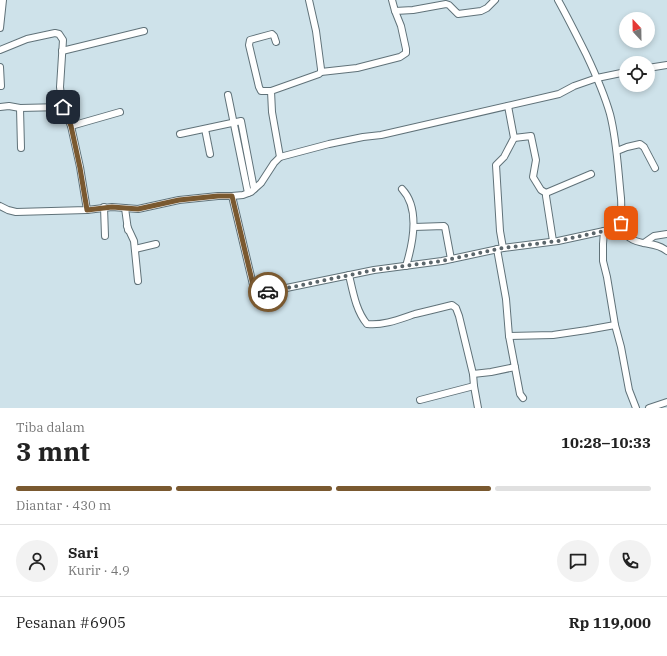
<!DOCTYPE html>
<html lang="id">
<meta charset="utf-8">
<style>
:root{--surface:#fff;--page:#f2f2f2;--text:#222;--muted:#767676;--line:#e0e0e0;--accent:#7a5930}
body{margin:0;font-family:"IBM Plex Serif",serif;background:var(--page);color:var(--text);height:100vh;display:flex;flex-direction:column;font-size:15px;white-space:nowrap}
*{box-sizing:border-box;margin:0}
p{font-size:13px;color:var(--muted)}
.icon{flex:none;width:22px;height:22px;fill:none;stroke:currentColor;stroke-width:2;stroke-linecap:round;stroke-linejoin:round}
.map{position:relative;height:408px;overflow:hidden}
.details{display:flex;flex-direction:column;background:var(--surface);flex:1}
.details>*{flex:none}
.needle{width:26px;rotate:338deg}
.tools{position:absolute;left:619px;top:12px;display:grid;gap:8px}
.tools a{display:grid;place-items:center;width:36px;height:36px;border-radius:50%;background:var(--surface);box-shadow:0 2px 6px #0003;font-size:20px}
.pin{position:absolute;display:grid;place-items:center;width:34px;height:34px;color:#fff;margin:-17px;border-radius:8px;box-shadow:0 2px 6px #0006}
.courier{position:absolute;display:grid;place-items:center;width:40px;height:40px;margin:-20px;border:3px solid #7a5930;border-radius:50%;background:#fff;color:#222;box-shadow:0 1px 5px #0007}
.overview em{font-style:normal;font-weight:800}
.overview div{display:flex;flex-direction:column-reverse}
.overview{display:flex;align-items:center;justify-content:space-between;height:68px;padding:0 16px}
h1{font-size:26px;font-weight:800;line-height:30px}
.bar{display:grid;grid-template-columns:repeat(4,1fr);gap:6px 4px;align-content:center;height:48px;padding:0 16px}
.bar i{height:5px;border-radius:3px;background:var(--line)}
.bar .selected{background:var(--accent)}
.bar p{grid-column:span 4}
.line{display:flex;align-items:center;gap:10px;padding:0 16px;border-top:1px solid var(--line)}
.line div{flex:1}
.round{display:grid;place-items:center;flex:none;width:42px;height:42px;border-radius:21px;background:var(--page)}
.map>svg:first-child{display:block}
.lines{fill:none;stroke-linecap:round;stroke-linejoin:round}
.minor-casing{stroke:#607279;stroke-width:8}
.minor{stroke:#fff;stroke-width:6}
.done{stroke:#5b666b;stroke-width:4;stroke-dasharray:0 7.2}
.route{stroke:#7a5930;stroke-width:5}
</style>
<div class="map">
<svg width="667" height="408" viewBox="0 0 667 408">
<rect width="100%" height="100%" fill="#cee2ea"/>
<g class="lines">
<defs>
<g id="minor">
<polyline points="392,0 395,11 413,10 446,4 449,5 458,14 481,11 487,8 495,0"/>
<path d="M 558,0 C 568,18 577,36 586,54 C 595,73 604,93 610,114 C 617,141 618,170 621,198 C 622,209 619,221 625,231 C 626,233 628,237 630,238 C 640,246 655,241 667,251"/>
<polyline points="0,28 3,0"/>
<polyline points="0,50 27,39 55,33 59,34 63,40 60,87 62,104 71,126"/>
<polyline points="62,51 144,31"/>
<polyline points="0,67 1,86"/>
<polyline points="648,68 667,65"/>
<polyline points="321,72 357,68 400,57 406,53 406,49 401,26 395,11"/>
<polyline points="271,91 261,91 259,87 249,45 250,40 272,34 274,36 276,42"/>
<polyline points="228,95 248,193"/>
<polyline points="0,107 9,106 20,108 63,107"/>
<polyline points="20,108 21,148"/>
<polyline points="205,129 210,154"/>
<polyline points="180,134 241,121 254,189"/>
<polyline points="514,138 531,136 536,160 533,177 541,190 546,193"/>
<polyline points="617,151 627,147 640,144 644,147 655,168"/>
<polyline points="280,157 272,112 271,91 319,74 321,72 321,69 316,31 309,0"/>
<path d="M 402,189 C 420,208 413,243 406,266"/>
<polyline points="232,196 254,289 256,293 262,293 374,270 442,261 503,248 558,241 604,231 621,223"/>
<polyline points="0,206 8,210 16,212 87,210 112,207 138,209 179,200 218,196 232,196 243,195 251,192 261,183 274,163 280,157 329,144 363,137 381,135 559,94 574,86 597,78 626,72"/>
<polyline points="104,207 105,236"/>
<polyline points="125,208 128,230"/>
<polyline points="87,210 80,167 71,126 120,112"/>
<polyline points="127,226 134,241 138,281"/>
<polyline points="414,227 444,226 445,227 451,259"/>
<polyline points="604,231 603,244 603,261 607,277 615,325 621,347 629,390 636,408"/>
<polyline points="553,241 546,196 546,193 591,174"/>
<polyline points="644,243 654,236 667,234"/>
<polyline points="503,248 500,231 496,165 504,157 514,138 508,106"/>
<polyline points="135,249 156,244"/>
<polyline points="497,249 506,299 509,336 520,394 523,398"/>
<path d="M 349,275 C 353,292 356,311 367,324 C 383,326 400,319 415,314 C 428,311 440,308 452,305 L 456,308 L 459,316 L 473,374 L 474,386 L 478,408"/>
<polyline points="509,336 553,335 587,330 615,325"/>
<polyline points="473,374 491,372 515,367"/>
<polyline points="420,400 474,386"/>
<polyline points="649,408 667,402"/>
</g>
</defs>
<!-- minor casing -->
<use href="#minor" class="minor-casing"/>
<!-- minor -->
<use href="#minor" class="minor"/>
</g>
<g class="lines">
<!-- done -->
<polyline class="done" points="268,292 374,270 442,261 503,248 558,241 604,231 621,223"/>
<!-- route -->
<polyline class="route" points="63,107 71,126 80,168 87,210 112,207 138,209 179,200 218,196 232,196 254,289 256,293 262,294 268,292"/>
</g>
</svg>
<div class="tools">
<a><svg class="needle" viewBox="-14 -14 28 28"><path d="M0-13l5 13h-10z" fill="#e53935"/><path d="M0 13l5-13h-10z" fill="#767676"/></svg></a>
<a><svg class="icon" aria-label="locate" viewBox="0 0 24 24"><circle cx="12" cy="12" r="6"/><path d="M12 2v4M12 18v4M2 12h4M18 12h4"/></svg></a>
</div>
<div class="pin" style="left:621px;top:223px;background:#ea580c"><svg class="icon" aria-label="bag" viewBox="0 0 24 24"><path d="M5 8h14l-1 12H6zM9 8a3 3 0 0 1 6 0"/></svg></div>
<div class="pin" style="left:63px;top:107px;background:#1f2937"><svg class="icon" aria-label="home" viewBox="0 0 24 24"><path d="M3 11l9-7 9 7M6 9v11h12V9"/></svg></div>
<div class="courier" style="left:268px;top:292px"><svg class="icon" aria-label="car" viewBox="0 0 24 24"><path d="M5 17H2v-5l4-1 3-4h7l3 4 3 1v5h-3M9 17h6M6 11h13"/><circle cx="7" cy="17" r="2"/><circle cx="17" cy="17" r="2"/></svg></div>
</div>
<section class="details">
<div class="overview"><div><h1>3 mnt</h1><p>Tiba dalam</p></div><em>10:28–10:33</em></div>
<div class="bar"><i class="selected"></i><i class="selected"></i><i class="selected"></i><i></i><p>Diantar · 430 m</p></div>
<div class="line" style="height:72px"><a class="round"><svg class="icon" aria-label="person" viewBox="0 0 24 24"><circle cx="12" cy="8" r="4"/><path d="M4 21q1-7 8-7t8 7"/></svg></a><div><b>Sari</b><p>Kurir · 4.9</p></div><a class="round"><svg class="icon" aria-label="chat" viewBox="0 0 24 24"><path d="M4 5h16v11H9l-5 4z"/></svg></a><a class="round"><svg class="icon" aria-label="phone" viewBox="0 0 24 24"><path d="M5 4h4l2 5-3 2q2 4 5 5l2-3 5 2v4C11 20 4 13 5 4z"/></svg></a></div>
<div class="line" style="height:52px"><div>Pesanan #6905</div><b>Rp 119,000</b></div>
</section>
